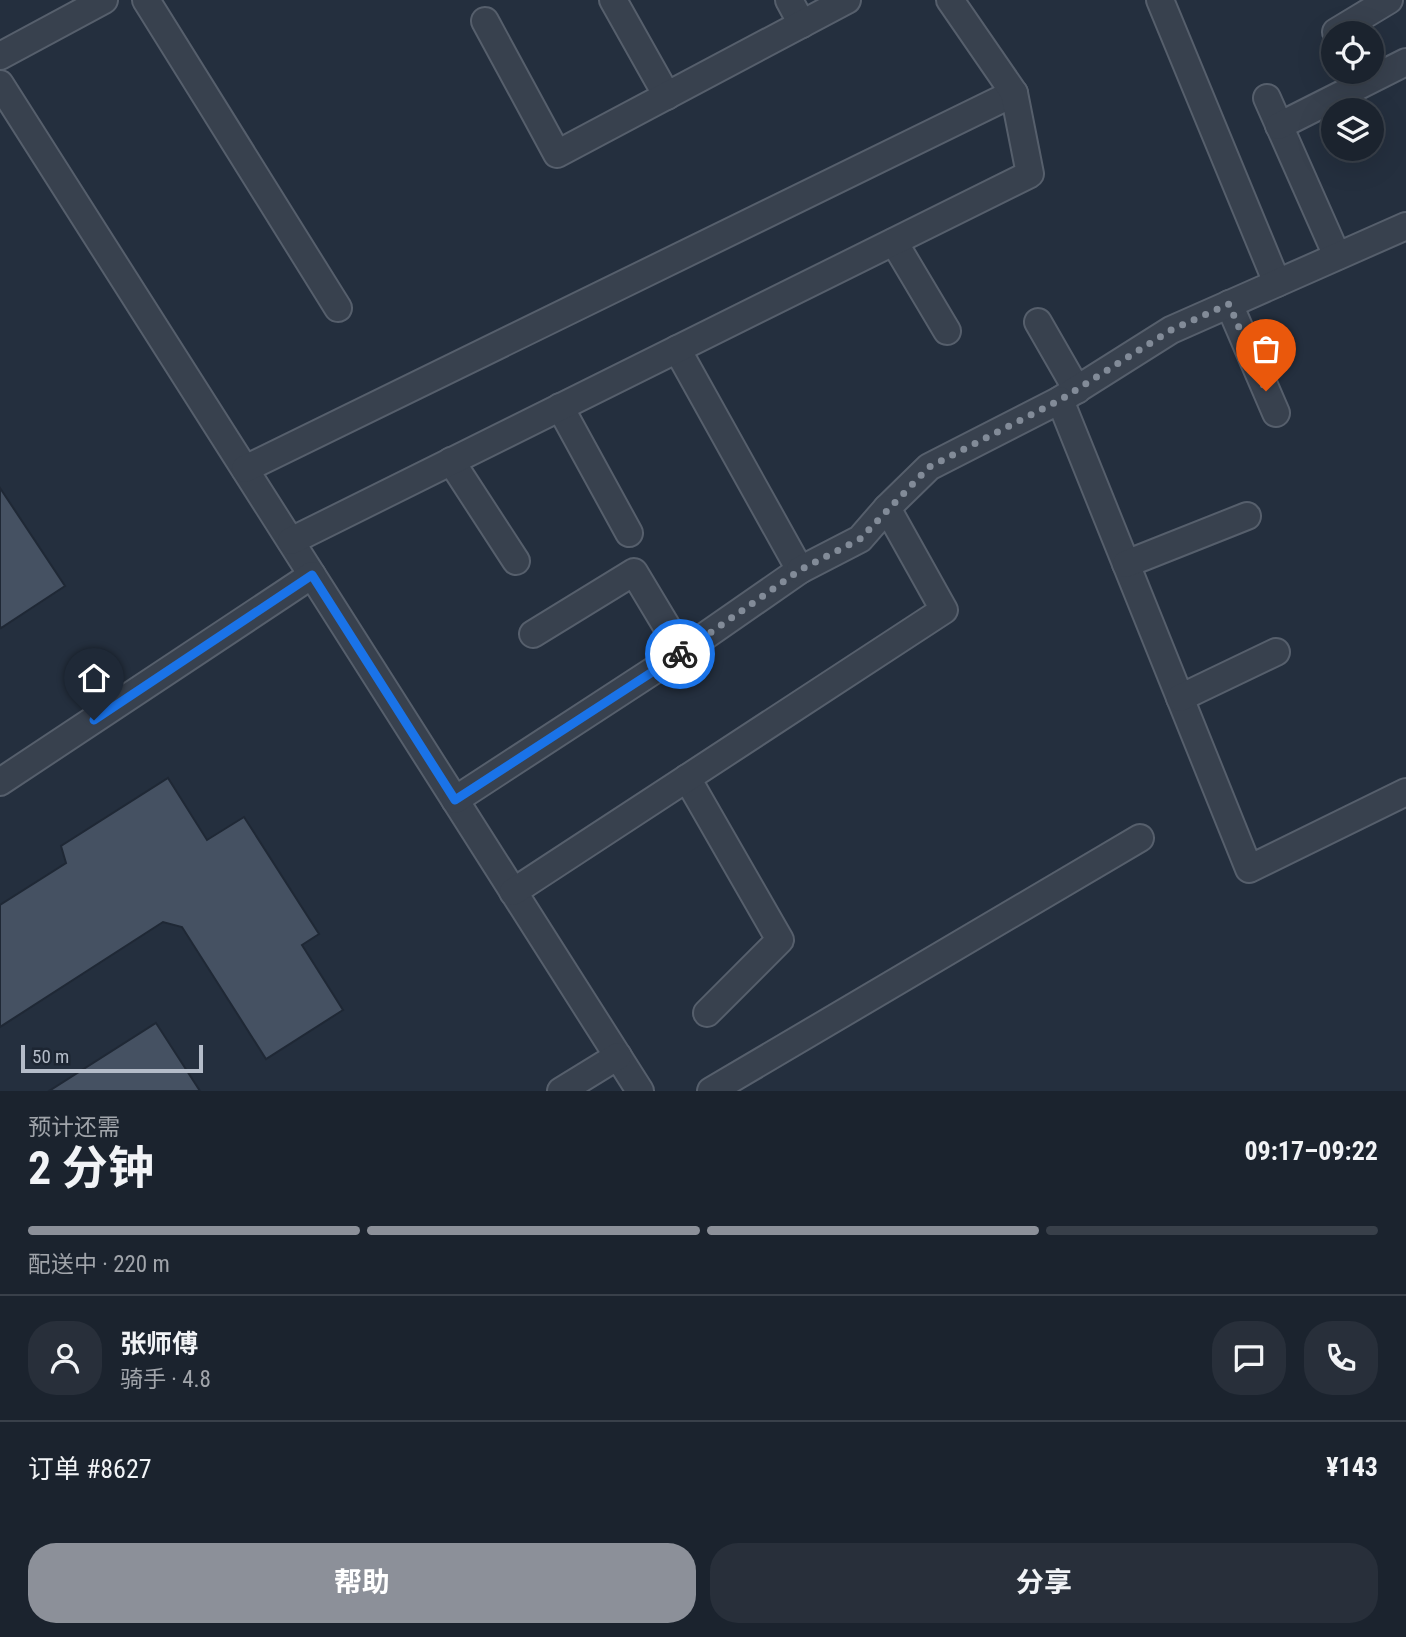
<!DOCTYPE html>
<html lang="zh">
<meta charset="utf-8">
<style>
:root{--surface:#1b232e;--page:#282f3a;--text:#f1f3f6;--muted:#a0a4aa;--line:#39404a;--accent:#8c9099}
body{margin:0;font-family:"Roboto Condensed","Noto Sans SC",sans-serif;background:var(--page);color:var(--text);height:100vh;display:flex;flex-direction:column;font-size:26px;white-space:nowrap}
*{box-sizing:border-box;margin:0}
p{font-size:23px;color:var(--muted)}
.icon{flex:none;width:38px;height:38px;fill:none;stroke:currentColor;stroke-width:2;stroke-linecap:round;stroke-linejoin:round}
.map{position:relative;height:1091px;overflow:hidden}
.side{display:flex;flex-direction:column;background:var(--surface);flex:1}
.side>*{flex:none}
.tools{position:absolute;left:1321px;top:21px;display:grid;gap:14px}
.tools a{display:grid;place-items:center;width:63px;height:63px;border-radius:50%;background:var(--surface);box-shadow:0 7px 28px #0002,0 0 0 2px var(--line);font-size:35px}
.scale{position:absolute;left:21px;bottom:18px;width:182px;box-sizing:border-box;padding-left:7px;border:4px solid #b4bcc9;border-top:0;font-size:19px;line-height:24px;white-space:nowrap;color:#b4bcc9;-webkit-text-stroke:5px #1d2633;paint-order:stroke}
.pin{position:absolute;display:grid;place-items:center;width:60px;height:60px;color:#fff;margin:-72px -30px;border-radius:50% 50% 50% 0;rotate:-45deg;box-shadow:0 0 7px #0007}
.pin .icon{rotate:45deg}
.courier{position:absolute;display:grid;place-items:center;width:70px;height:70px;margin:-35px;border:5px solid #1a73e8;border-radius:50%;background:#fff;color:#222;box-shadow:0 2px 9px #0007}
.headline em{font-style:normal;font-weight:700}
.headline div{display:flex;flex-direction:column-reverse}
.headline{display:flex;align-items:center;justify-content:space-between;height:119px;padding:0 28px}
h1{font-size:46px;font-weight:700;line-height:52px}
.bar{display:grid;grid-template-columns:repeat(4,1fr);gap:10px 7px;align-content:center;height:84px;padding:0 28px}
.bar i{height:9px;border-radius:5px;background:var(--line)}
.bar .current{background:var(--accent)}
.bar p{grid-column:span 4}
.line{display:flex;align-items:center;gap:18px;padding:0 28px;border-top:2px solid var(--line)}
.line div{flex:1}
.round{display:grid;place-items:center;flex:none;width:74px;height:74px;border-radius:28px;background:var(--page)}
.primary-button{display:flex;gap:14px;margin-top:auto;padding:14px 28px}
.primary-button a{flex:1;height:80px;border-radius:28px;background:var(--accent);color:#fff;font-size:28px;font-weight:700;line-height:80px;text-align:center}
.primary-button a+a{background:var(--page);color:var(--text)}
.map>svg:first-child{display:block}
.building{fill:#455162;stroke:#1f2835;stroke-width:2}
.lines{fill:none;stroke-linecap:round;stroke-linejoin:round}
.minor-casing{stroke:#565f6c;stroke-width:30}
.minor{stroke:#38414e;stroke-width:26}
.done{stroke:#828b98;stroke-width:7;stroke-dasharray:0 12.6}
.route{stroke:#1a73e8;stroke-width:9}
</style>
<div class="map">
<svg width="1406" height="1091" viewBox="0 0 1406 1091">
<rect width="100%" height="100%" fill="#242f3e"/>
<!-- building -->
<g class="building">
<polygon points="0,488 65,586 1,628 0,626"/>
<polygon points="168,778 207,840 244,817 319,934 302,945 343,1010 266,1059 182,927 163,922 0,1027 0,905 66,863 61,846"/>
<polygon points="156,1023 200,1091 49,1091"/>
</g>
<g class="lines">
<defs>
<g id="minor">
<polyline points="146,0 338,308"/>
<polyline points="613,0 667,96"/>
<polyline points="789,0 802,24"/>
<polyline points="1160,0 1277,283"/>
<polyline points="485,21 557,154 847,0"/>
<polyline points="1336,32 1389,0"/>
<polyline points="0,56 104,0"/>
<polyline points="0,84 640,1091"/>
<polyline points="1267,98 1337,256"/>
<polyline points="1279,126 1406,62"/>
<polyline points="894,242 947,331"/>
<polyline points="1229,304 1276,413"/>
<polyline points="1038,322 1077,390"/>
<polyline points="677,349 800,570 682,652"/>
<polyline points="1060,400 1171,330 1406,226"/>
<polyline points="560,407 629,533"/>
<polyline points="451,461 516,561"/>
<polyline points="245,469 1014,93"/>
<polyline points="887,508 929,467 1060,400 1249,869 1406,792"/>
<polyline points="291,541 1030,174 1014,93 950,0"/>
<polyline points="1126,564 1247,516"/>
<polyline points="1180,698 1276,652"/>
<polyline points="687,778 780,940 707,1013"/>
<polyline points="0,782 312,575"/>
<polyline points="455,800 682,652 634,572 533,634"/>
<polyline points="513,892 944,610 887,508 860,539 800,570"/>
<polyline points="561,1091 618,1056"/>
<polyline points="711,1091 1140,838"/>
</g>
</defs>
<!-- minor casing -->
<use href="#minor" class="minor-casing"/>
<!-- minor -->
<use href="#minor" class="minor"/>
</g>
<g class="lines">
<!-- done -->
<polyline class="done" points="680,654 800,570 860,539 929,467 1060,400 1171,330 1229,304 1266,391"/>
<!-- route -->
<polyline class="route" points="94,720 312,575 455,800 680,654"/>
</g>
</svg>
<div class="tools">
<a><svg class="icon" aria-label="locate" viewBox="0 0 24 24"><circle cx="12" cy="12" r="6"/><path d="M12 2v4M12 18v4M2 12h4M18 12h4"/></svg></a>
<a><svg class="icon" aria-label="layers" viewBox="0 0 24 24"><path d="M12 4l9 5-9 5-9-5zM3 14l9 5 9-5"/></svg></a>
</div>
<div class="scale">50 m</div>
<div class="pin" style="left:1266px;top:391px;background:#ea580c"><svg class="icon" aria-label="bag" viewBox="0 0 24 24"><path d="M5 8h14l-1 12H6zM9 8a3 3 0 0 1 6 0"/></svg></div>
<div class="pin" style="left:94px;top:720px;background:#1f2937"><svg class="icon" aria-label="home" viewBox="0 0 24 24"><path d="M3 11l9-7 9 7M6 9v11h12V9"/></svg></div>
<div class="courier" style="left:680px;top:654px"><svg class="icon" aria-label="bike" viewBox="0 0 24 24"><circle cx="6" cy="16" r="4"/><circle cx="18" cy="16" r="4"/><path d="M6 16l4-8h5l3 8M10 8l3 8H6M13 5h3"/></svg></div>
</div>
<section class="side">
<div class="headline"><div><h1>2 分钟</h1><p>预计还需</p></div><em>09:17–09:22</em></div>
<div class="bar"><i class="current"></i><i class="current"></i><i class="current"></i><i></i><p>配送中 · 220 m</p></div>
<div class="line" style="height:126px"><a class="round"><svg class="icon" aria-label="person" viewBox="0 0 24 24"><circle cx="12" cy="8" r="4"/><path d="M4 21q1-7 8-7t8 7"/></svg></a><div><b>张师傅</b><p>骑手 · 4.8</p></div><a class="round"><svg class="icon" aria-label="chat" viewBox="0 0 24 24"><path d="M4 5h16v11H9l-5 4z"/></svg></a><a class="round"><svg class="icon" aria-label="phone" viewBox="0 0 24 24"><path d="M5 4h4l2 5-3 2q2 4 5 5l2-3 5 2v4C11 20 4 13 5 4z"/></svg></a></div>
<div class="line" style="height:91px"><div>订单 #8627</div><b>¥143</b></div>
<div class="primary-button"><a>帮助</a><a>分享</a></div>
</section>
